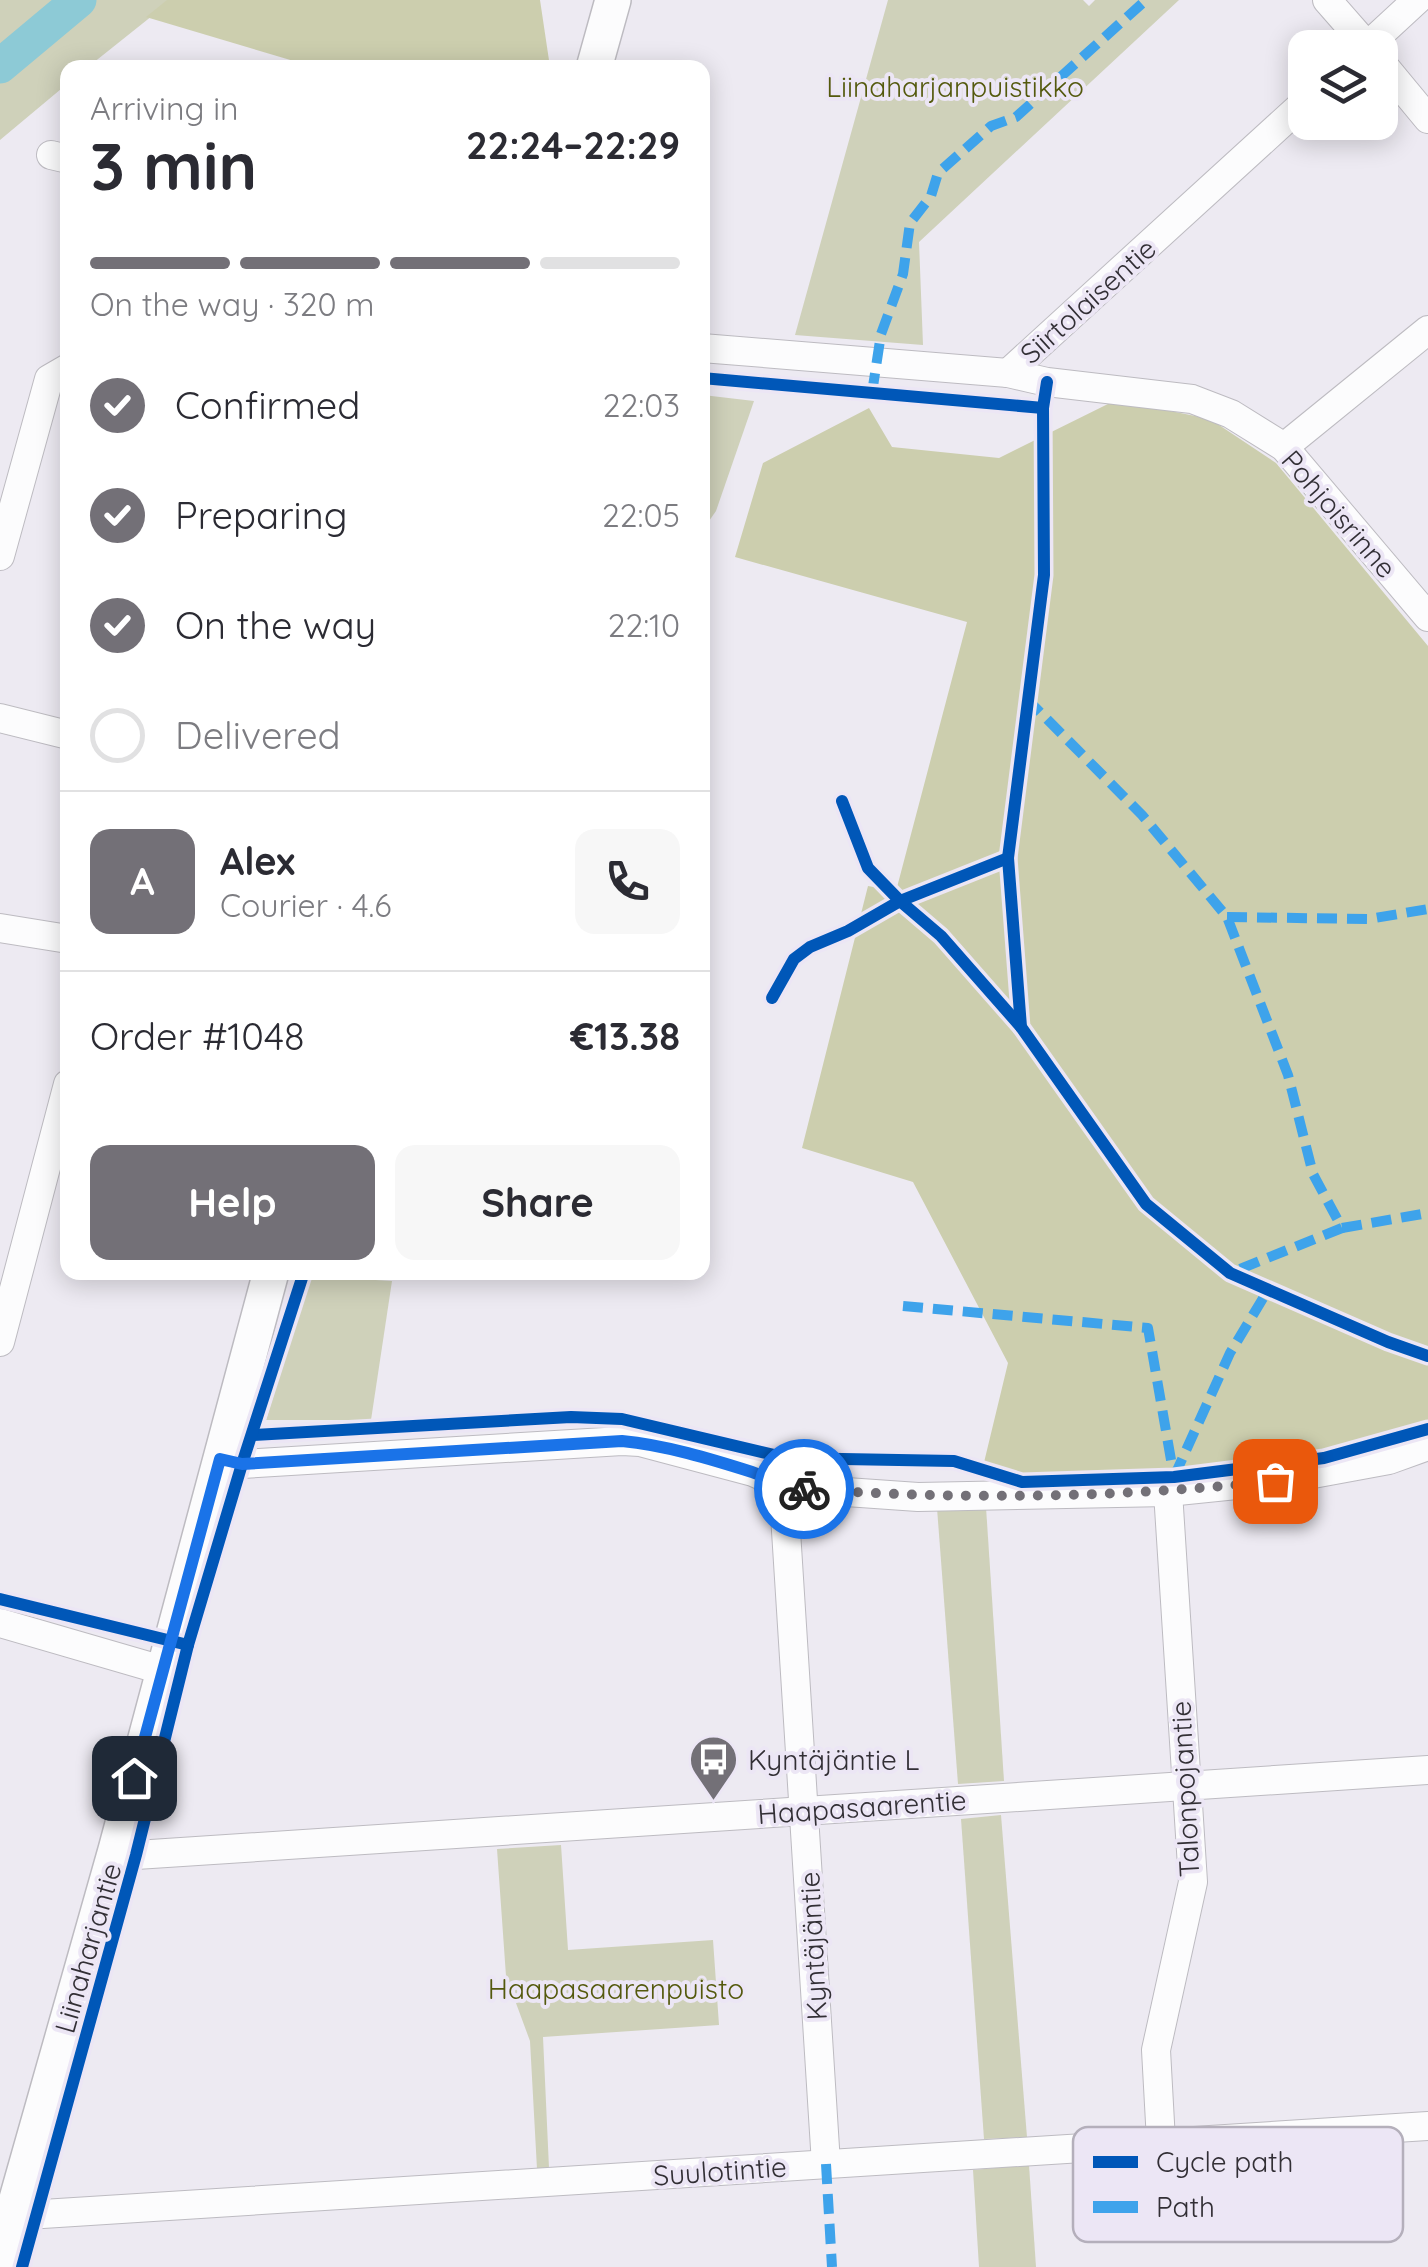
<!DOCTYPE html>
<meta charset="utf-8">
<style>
:root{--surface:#fff;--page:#f7f7f7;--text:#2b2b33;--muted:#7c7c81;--line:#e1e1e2;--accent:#737077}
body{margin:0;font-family:Quicksand,sans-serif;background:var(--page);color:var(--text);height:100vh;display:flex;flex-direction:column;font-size:38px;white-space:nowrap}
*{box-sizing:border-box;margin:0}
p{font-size:32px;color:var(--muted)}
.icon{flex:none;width:55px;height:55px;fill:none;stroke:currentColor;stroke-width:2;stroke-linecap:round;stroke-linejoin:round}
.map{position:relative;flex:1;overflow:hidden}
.panel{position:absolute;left:60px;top:60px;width:650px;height:1220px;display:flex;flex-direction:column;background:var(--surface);border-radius:20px;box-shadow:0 5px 25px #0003}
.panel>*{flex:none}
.tools{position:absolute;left:1288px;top:30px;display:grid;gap:20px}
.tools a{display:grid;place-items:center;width:110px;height:110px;border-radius:20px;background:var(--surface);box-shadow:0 5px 25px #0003;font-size:50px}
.pin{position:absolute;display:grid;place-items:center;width:85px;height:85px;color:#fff;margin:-42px;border-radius:20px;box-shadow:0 5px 15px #0006}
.courier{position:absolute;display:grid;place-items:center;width:100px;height:100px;margin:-50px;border:8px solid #1a73e8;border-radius:50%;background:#fff;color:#222;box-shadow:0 2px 12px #0007}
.headline em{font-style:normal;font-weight:800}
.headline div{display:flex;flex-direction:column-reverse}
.headline{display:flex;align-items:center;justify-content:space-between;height:170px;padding:0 30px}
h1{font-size:65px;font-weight:800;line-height:75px}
.bar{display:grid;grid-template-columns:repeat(4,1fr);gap:15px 10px;align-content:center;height:120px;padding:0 30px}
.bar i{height:12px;border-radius:8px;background:var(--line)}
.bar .on{background:var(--accent)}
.bar p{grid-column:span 4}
.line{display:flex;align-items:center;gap:25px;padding:0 30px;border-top:2px solid var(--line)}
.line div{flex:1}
.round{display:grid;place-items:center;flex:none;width:105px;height:105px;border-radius:20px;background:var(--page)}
ol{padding:0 30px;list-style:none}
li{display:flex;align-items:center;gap:30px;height:110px}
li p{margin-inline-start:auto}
li .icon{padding:10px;border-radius:50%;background:var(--accent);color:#fff;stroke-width:4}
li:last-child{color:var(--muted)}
li i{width:55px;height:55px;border:5px solid var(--line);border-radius:50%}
.button{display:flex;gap:20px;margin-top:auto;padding:20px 30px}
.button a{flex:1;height:115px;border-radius:20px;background:var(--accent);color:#fff;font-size:40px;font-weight:800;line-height:115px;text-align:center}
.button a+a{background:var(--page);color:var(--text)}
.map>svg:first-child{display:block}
.green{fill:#cfd1ba}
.forest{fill:#ccceae}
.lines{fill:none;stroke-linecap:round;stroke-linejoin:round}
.river{stroke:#8dcad6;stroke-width:35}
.minor-casing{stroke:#bdbbc1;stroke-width:30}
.major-casing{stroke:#bdbbc1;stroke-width:38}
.minor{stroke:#fcfcfd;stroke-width:28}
.major{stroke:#fcfcfd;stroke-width:35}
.quiet{stroke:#3ea3eb;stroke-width:10;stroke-dasharray:20 10;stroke-linecap:butt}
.cycleway-casing{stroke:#ece6f5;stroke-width:19}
.cycleway{stroke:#0057b8;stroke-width:12}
.done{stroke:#737077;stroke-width:10;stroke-dasharray:0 18}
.route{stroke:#1a73e8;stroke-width:12}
.labels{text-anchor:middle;stroke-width:8;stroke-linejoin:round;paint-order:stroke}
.park-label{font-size:28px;fill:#54590d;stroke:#ece6f5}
.street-label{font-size:28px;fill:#322f35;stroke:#ece6f5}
.poi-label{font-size:28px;fill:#322f35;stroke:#ece6f5;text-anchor:start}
.key{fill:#ece6f5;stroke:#b4afbb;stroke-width:2.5}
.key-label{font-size:28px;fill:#322f35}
</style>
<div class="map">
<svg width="1428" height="2267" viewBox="0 0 1428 2267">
<rect width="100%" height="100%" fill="#edeaf2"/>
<!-- green -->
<g class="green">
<polygon points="0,0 172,0 88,67 68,68 67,84 0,140"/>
<polygon points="888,0 1083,0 1089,6 1095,0 1179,0 919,242 923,345 795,335"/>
<polygon points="703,395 754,401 716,511 709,521 703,523"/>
<polygon points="310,1276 392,1281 371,1420 266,1420"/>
<polygon points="986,1507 1004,1781 958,1784 937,1508"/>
<polygon points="1001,1815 1027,2137 984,2139 961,1819"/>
<polygon points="561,1845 568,1950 713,1940 719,2025 543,2037 549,2168 537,2169 530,2041 506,1976 497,1849"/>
<polygon points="1029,2165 1036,2267 979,2267 973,2170"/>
</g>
<!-- forest -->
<g class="forest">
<polygon points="167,0 540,0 550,67 314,67 146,17"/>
<polygon points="1116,400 1210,419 1276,463 1428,646 1428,1422 1322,1452 1186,1470 980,1479 1008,1363 913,1182 802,1148 868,886 896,891 967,622 735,557 763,463 869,408 892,447 999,458"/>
</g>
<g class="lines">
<!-- river -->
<polyline class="river" points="0,66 79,0"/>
<defs>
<g id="minor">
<polyline points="1327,0 1369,48"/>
<polyline points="1365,48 1417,0"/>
<polyline points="1380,61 1428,119"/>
<polyline points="51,155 68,159"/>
<polyline points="702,348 1008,373 1047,382 1192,399 1231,414 1284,447 1428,617"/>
<polyline points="1008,373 1305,102"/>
<polyline points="1284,447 1428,330"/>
<polyline points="0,556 49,379 68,368"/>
<polyline points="0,718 68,735"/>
<polyline points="0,928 68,939"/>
<polyline points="0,1342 68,1084"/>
<polyline points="220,1459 242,1464 622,1441 640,1442 753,1472 789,1488 918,1497 1168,1492 1275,1481 1389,1460 1428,1446"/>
<polyline points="789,1488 785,1515 826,2164"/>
<polyline points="1168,1492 1193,1882 1156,2050 1161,2141 1169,2196"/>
<polyline points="0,1623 162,1670"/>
<polyline points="116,1850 136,1855 1428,1770"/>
<polyline points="11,2216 1428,2126"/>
</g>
<g id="major">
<polyline points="594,68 613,0"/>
<polyline points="0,2259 116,1850 271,1272"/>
</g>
</defs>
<!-- minor casing -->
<use href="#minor" class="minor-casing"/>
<!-- major casing -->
<use href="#major" class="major-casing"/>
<!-- minor -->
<use href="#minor" class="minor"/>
<!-- major -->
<use href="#major" class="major"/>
<!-- quiet -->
<g class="quiet">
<polyline points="872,393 881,334 903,274 910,223 931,196 938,173 991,126 1016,117 1146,0"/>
<polyline points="1026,698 1142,815 1227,917 1288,1075 1313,1174 1342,1228 1230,1273"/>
<polyline points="1227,917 1369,919 1428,909"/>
<polyline points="1342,1228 1428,1213"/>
<polyline points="903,1306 1148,1328 1174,1477"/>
<polyline points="1174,1477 1230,1353 1268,1290"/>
<polyline points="826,2164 832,2267"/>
</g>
<defs>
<g id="cycleway">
<polyline points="702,378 1043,408"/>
<polyline points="1047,382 1043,408 1044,575 1008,858 1021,1027 1146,1204 1230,1273 1388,1342 1428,1356"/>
<polyline points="842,801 868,868 900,901 941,936 1021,1027"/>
<polyline points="772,998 794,959 810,947 848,931 900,901 1008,858"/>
<polyline points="252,1435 571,1417 622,1419 787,1458 954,1461 1022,1482 1174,1477 1324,1458 1428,1429"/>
<polyline points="0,1599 188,1645"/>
<polyline points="22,2267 136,1855 188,1645 242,1464 304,1272"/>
</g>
</defs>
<!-- cycleway casing -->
<use href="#cycleway" class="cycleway-casing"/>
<!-- cycleway -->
<use href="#cycleway" class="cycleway"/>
</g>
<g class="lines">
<!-- done -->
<path class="done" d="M 804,1489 C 961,1500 1117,1498 1275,1481"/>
<!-- route -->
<path class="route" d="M 134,1778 L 220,1459 L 242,1464 L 622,1441 C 665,1445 711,1459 752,1472 C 770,1478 784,1487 804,1489"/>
</g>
<!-- icons -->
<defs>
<symbol id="bus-pin" viewBox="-11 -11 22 30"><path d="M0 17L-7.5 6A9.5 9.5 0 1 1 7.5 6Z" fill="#737077" stroke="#ece6f5"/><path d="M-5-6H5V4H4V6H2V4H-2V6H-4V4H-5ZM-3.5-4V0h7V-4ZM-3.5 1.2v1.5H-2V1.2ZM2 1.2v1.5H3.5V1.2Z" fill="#fff"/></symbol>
</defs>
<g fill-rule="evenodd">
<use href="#bus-pin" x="686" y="1732" width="55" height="75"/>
</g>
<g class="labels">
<!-- park labels -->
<g class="park-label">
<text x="955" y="97">Liinaharjanpuistikko</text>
<text x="616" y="1999">Haapasaarenpuisto</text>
</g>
<!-- street labels -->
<g class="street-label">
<text transform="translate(1088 301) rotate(-42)" y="10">Siirtolaisentie</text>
<text transform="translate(1339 514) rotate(49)" y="10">Pohjoisrinne</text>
<text transform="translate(1185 1789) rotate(-93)" y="10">Talonpojantie</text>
<text transform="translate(862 1807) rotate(-4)" y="10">Haapasaarentie</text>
<text transform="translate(813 1946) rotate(-93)" y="10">Kyntäjäntie</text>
<text transform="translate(88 1948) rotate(-74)" y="10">Liinaharjantie</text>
<text transform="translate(720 2171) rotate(-4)" y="10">Suulotintie</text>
</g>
<!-- poi labels -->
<g class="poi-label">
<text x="748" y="1770">Kyntäjäntie L</text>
</g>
</g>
<!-- legend -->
<rect x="1073" y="2127" width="330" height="115" rx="15" class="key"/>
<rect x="1093" y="2156" width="45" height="12" fill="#0057b8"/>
<rect x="1093" y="2201" width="45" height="12" fill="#3ea3eb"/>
<g class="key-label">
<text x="1156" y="2172">Cycle path</text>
<text x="1156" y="2217">Path</text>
</g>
</svg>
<div class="tools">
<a><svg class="icon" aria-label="layers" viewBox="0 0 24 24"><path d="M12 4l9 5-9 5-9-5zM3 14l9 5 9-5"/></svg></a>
</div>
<div class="pin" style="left:1275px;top:1481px;background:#ea580c"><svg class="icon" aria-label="bag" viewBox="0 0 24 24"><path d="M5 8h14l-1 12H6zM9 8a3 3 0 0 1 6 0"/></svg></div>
<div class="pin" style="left:134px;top:1778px;background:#1f2937"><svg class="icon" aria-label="home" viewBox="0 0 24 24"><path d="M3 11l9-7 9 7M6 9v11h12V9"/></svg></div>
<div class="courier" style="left:804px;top:1489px"><svg class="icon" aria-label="bike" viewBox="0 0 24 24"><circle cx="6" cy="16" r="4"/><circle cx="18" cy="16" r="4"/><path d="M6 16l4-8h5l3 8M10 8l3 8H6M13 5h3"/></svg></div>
<section class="panel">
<div class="headline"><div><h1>3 min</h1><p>Arriving in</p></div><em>22:24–22:29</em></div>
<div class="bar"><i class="on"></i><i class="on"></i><i class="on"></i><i></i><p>On the way · 320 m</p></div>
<ol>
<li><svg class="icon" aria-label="check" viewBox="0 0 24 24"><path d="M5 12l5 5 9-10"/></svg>Confirmed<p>22:03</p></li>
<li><svg class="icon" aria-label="check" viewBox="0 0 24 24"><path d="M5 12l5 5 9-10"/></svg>Preparing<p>22:05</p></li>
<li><svg class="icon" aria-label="check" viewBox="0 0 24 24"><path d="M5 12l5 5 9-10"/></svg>On the way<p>22:10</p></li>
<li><i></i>Delivered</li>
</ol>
<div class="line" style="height:180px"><b class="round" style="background:var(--accent);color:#fff">A</b><div><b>Alex</b><p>Courier · 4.6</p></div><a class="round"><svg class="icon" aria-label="phone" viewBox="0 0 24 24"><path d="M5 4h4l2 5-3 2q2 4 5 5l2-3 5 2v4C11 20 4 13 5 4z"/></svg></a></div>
<div class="line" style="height:130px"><div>Order #1048</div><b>€13.38</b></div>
<div class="button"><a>Help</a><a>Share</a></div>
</section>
</div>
